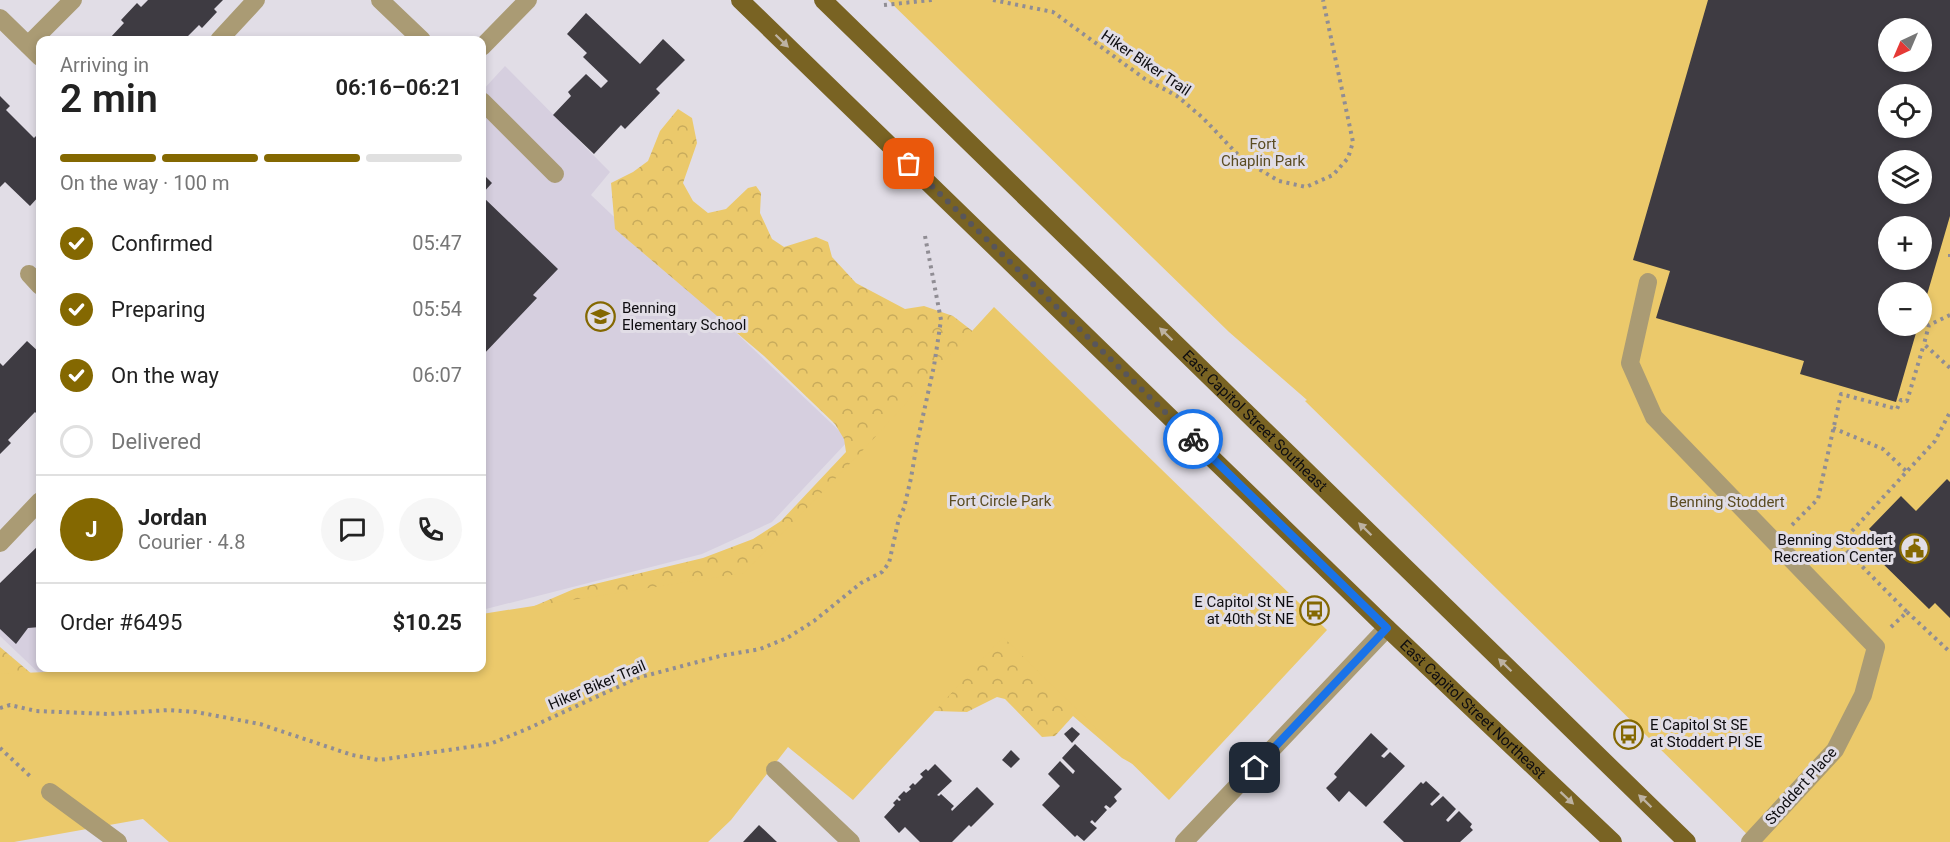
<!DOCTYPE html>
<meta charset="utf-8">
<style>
:root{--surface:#fff;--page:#f6f6f6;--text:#222;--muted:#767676;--line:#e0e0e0;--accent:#846801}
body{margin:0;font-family:Roboto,sans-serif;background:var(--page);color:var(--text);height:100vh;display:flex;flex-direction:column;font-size:22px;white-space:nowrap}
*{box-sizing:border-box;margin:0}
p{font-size:20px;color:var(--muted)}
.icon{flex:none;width:33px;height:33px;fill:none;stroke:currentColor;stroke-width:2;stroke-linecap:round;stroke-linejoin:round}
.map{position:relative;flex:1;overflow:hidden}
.panel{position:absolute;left:36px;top:36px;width:450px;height:636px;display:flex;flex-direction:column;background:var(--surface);border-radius:12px;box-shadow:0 3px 9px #0003}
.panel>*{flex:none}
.needle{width:39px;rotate:224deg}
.fabs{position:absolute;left:1878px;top:18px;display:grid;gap:12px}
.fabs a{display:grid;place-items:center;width:54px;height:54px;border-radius:50%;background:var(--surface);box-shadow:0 3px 9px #0003;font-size:30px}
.pin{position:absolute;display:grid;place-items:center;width:51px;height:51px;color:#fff;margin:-26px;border-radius:12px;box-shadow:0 3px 9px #0006}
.courier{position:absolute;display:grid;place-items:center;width:60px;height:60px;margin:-30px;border:4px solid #1a73e8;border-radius:50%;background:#fff;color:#222;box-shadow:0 2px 8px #0007}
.summary em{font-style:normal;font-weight:600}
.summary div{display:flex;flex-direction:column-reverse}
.summary{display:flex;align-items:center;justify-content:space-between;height:102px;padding:0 24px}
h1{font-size:39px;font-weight:600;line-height:45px}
.bar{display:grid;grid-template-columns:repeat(4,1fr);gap:9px 6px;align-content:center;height:72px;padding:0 24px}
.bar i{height:8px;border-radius:4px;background:var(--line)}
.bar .active{background:var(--accent)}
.bar p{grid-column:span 4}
.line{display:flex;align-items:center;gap:15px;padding:0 24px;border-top:2px solid var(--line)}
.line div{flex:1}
.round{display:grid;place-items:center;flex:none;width:63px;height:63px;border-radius:32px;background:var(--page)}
ol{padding:0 24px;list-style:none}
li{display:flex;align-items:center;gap:18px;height:66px}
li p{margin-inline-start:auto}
li .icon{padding:6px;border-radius:50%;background:var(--accent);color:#fff;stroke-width:4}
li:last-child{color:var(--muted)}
li i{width:33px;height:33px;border:3px solid var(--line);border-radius:50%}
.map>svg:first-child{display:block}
.built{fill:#d6cfdf}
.forest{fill:url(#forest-crowns)}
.green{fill:#ebc96b;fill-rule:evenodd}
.building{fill:#3e3b42;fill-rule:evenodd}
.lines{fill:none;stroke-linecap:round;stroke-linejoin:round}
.path{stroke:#908d94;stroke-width:4;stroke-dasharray:3 4.5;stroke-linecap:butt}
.minor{stroke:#aa9b74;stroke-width:18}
.major{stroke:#796323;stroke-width:18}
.oneway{fill:#bdb2a2}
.done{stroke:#58565b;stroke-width:6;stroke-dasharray:0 10.8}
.route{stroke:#1a73e8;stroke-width:8}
.labels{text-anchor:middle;stroke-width:6;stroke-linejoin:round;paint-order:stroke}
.street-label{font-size:15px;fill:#0e0d10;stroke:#e1dde6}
.park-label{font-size:15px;fill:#5b4c22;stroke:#e1dde6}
.poi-label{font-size:15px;fill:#0e0d10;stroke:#e1dde6;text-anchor:start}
</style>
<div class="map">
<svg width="1950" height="842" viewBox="0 0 1950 842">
<defs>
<pattern id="forest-crowns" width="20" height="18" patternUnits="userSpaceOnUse" patternTransform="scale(1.5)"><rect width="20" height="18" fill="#ebc96b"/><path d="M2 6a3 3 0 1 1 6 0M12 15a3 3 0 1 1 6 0" fill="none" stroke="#c8ab5c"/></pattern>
</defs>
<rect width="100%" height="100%" fill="#e1dde6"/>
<!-- built -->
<g class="built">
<polygon points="505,66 610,172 591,195 849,440 772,522 702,554 482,610 482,91"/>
<polygon points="40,560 40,668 94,668 41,675 0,636 0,601"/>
</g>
<!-- forest -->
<polygon class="forest" points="678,109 692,118 697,143 683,183 693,201 708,213 726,209 748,188 756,186 761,193 760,213 772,239 784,247 816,237 828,242 832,257 856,283 905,309 924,306 953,316 975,333 1138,767 1122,758 1073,716 1055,736 1042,737 1005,699 997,697 967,712 935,711 785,740 177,842 0,703 0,647 46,686 482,668 506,618 574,589 703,558 753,539 781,521 846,452 844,439 835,424 764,356 615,229 611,183 633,172 648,161 660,131"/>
<!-- green -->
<g class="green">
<path d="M 888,0 L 1950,0 L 1950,842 L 1755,842 L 1305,401 L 1307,400 L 1229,332 ZM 1888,28 L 1922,28 L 1922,62 L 1888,62 ZM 1888,94 L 1922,94 L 1922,128 L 1888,128 ZM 1888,160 L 1922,160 L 1922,194 L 1888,194 ZM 1888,226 L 1922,226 L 1922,260 L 1888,260 ZM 1888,292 L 1922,292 L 1922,326 L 1888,326 Z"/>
<polygon points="994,307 1327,630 1169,800 1003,637 853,800 788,747 731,820 708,842 169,842 143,819 14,842 0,842 0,674 134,668 482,668 482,614 744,573 865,448"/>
</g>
<!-- building -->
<g class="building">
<polygon points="148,0 223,0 214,9 217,12 202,28 199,25 187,37 191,40 111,40 109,39 124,23 121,20 137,3 141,7"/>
<path d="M 1708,0 L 1950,0 L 1950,216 L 1922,312 L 1922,292 L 1888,292 L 1888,326 L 1918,326 L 1896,402 L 1800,374 L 1804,361 L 1656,318 L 1670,271 L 1633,260 ZM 1888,28 L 1922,28 L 1922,62 L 1888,62 ZM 1888,94 L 1922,94 L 1922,128 L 1888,128 ZM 1888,160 L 1922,160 L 1922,194 L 1888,194 ZM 1888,226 L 1922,226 L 1922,260 L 1888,260 Z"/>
<polygon points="586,13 640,64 663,39 685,60 656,89 660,93 625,129 621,125 594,154 553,115 571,96 568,92 586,74 601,88 608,81 583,57 587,53 567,34"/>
<polygon points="0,96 10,106 6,110 34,138 38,134 40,136 40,195 30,206 5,182 0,187"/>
<polygon points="482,173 492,183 482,194"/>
<polygon points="482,196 558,269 533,295 537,298 482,356"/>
<polygon points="27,341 40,353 40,413 38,415 35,412 8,440 11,443 0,454 0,363 3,366"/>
<polygon points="1947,479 1950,482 1950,618 1935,603 1929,609 1873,554 1884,543 1869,529 1901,496 1916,511"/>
<polygon points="40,544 40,627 28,628 16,644 0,629 0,583"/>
<polygon points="1072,727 1080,734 1072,743 1064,734"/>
<polygon points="1371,733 1388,749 1381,756 1384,758 1390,752 1405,766 1366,807 1349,791 1339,802 1326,788 1337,777 1334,774"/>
<polygon points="1075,744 1122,789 1114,797 1117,801 1110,808 1106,805 1104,807 1107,810 1095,823 1092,820 1090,822 1097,828 1084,841 1077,835 1075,837 1042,805 1060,786 1048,774 1060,761 1073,774 1075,771 1062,758"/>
<polygon points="1011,750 1020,759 1011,768 1002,760"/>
<polygon points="935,764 952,781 937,795 939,796 941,794 954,806 951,809 952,811 977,787 994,804 971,827 969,825 952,842 920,842 905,827 899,833 884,817 895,805 893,803 897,799 899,801 901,800 898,797 904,791 906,793 911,789 909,787 913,783 915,785 923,777 920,774 926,769 928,771"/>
<polygon points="1426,781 1440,794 1430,804 1432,806 1443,796 1456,809 1446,820 1448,822 1459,811 1472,824 1470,827 1473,830 1460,842 1404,842 1383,822 1421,782 1423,784"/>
<polygon points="759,825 777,842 743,842"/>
</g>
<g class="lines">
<!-- path -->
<g class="path">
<polyline points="993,0 1053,12 1145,79 1177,96 1203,118 1242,159 1279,181 1306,187 1333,175 1348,158 1353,142 1323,0"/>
<polyline points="884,5 932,0"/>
<polyline points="1950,254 1950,258"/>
<polyline points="1950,315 1929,325 1924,344 1950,368"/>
<polyline points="1833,428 1883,449 1906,471"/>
<polyline points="1792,525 1818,499 1841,394 1897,409 1901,400 1907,401 1924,344"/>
<polyline points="1907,612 1950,652"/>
<polyline points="1891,627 1907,612 1840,544 1935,441 1950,412"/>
<polyline points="0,708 10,705 36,711 109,714 169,710 196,712 260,724 352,755 379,760 490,744 527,729 637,678 720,656 760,649 787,638 814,621 861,583 882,572 889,563 899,518 904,508 911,478 917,443 934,366 941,320 925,236"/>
<polyline points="0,748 31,777"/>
</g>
<!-- minor -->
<g class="minor">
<polyline points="380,0 422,40"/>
<polyline points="0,18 40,57"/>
<polyline points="219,40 256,0"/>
<polyline points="28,45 73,0"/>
<polyline points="482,47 528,0"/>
<polyline points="482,101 555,174"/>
<polyline points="29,274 40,286"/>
<polyline points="1648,282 1630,363 1654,417 1876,647 1863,695 1835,750 1750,842"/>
<polyline points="0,543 40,501"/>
<polyline points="775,770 851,842"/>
<polyline points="50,792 118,842"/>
<polyline points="1184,842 1387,628"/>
</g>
<!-- major -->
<g class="major">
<path id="s1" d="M 740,0 L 1387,628 L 1613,842"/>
<path id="s2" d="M 823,0 L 1687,842"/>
</g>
</g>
<!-- one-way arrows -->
<defs><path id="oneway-solid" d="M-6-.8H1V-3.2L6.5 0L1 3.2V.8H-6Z" transform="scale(1.5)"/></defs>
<g class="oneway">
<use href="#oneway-solid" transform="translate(782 41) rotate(44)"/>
<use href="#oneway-solid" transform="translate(1166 334) rotate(-136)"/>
<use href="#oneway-solid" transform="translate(1365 529) rotate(-136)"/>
<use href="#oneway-solid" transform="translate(1505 665) rotate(-136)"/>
<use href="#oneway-solid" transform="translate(1567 798) rotate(43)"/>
<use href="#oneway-solid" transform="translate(1645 801) rotate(-136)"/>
</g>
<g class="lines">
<!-- done -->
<polyline class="done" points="909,164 1193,439"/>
<!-- route -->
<polyline class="route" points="1193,439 1387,628 1255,768"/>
</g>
<!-- icons -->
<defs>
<symbol id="school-ring" viewBox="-11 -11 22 22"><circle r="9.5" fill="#e1dde6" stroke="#846801" stroke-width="1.5"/><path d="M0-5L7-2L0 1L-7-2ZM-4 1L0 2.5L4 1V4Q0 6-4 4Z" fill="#846801"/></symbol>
<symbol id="civic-ring" viewBox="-11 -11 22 22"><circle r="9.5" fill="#e1dde6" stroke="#846801" stroke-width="1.5"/><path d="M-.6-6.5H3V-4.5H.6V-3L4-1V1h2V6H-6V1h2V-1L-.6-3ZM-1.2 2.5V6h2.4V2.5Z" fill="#846801"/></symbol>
<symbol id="bus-ring" viewBox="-11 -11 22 22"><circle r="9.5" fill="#e1dde6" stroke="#846801" stroke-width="1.5"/><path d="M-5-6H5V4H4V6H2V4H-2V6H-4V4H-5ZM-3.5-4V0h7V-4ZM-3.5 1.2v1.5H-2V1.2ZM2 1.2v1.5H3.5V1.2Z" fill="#846801"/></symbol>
</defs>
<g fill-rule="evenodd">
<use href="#school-ring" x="584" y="300" width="33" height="33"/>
<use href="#civic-ring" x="1898" y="532" width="33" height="33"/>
<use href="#bus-ring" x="1298" y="594" width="33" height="33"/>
<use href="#bus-ring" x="1612" y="718" width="33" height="33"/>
</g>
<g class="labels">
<!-- street labels -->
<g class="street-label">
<text transform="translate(1146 63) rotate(34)" y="5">Hiker Biker Trail</text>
<text dy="5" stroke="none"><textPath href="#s2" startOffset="603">East Capitol Street Southeast</textPath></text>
<text transform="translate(597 685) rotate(-23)" y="5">Hiker Biker Trail</text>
<text dy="5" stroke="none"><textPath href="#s1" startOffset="1020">East Capitol Street Northeast</textPath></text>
<text transform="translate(1801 786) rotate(-48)" y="5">Stoddert Place</text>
</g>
<!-- park labels -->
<g class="park-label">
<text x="1263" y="149">Fort<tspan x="1263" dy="17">Chaplin Park</tspan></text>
<text x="1000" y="506">Fort Circle Park</text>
<text x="1727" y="507">Benning Stoddert</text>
</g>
<!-- poi labels -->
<g class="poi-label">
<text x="622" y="313">Benning<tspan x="622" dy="17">Elementary School</tspan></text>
<text x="1893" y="545" text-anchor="end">Benning Stoddert<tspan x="1893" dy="17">Recreation Center</tspan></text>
<text x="1294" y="607" text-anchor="end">E Capitol St NE<tspan x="1294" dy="17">at 40th St NE</tspan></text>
<text x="1650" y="730">E Capitol St SE<tspan x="1650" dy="17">at Stoddert Pl SE</tspan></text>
</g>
</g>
</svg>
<div class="fabs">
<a><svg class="needle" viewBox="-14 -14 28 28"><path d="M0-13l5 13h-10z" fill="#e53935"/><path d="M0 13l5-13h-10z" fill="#767676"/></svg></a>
<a><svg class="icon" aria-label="locate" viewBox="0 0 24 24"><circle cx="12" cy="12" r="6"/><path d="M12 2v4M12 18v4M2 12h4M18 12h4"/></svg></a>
<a><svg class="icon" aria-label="layers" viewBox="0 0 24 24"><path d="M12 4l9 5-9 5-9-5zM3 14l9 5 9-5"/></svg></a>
<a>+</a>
<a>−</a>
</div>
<div class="pin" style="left:909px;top:164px;background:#ea580c"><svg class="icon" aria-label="bag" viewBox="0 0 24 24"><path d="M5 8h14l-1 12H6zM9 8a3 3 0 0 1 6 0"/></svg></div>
<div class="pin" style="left:1255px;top:768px;background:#1f2937"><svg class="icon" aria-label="home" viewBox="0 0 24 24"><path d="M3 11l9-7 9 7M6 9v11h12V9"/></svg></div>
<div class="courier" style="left:1193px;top:439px"><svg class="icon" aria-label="bike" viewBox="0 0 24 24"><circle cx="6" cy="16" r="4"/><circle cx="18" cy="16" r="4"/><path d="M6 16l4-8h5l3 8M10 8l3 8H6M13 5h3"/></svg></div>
<section class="panel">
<div class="summary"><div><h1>2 min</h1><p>Arriving in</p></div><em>06:16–06:21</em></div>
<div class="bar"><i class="active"></i><i class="active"></i><i class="active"></i><i></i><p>On the way · 100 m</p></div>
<ol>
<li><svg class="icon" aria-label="check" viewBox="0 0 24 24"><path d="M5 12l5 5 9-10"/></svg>Confirmed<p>05:47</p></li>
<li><svg class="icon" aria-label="check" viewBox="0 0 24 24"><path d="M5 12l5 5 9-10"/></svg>Preparing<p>05:54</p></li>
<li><svg class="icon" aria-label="check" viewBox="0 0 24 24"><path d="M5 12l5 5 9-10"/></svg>On the way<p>06:07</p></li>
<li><i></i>Delivered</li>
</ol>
<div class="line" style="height:108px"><b class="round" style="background:var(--accent);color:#fff">J</b><div><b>Jordan</b><p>Courier · 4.8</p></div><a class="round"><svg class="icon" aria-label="chat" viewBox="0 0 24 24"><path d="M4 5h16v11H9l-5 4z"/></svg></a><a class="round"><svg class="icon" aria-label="phone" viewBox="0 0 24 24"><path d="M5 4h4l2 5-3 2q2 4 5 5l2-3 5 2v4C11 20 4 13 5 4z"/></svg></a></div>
<div class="line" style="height:78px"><div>Order #6495</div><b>$10.25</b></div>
</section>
</div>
